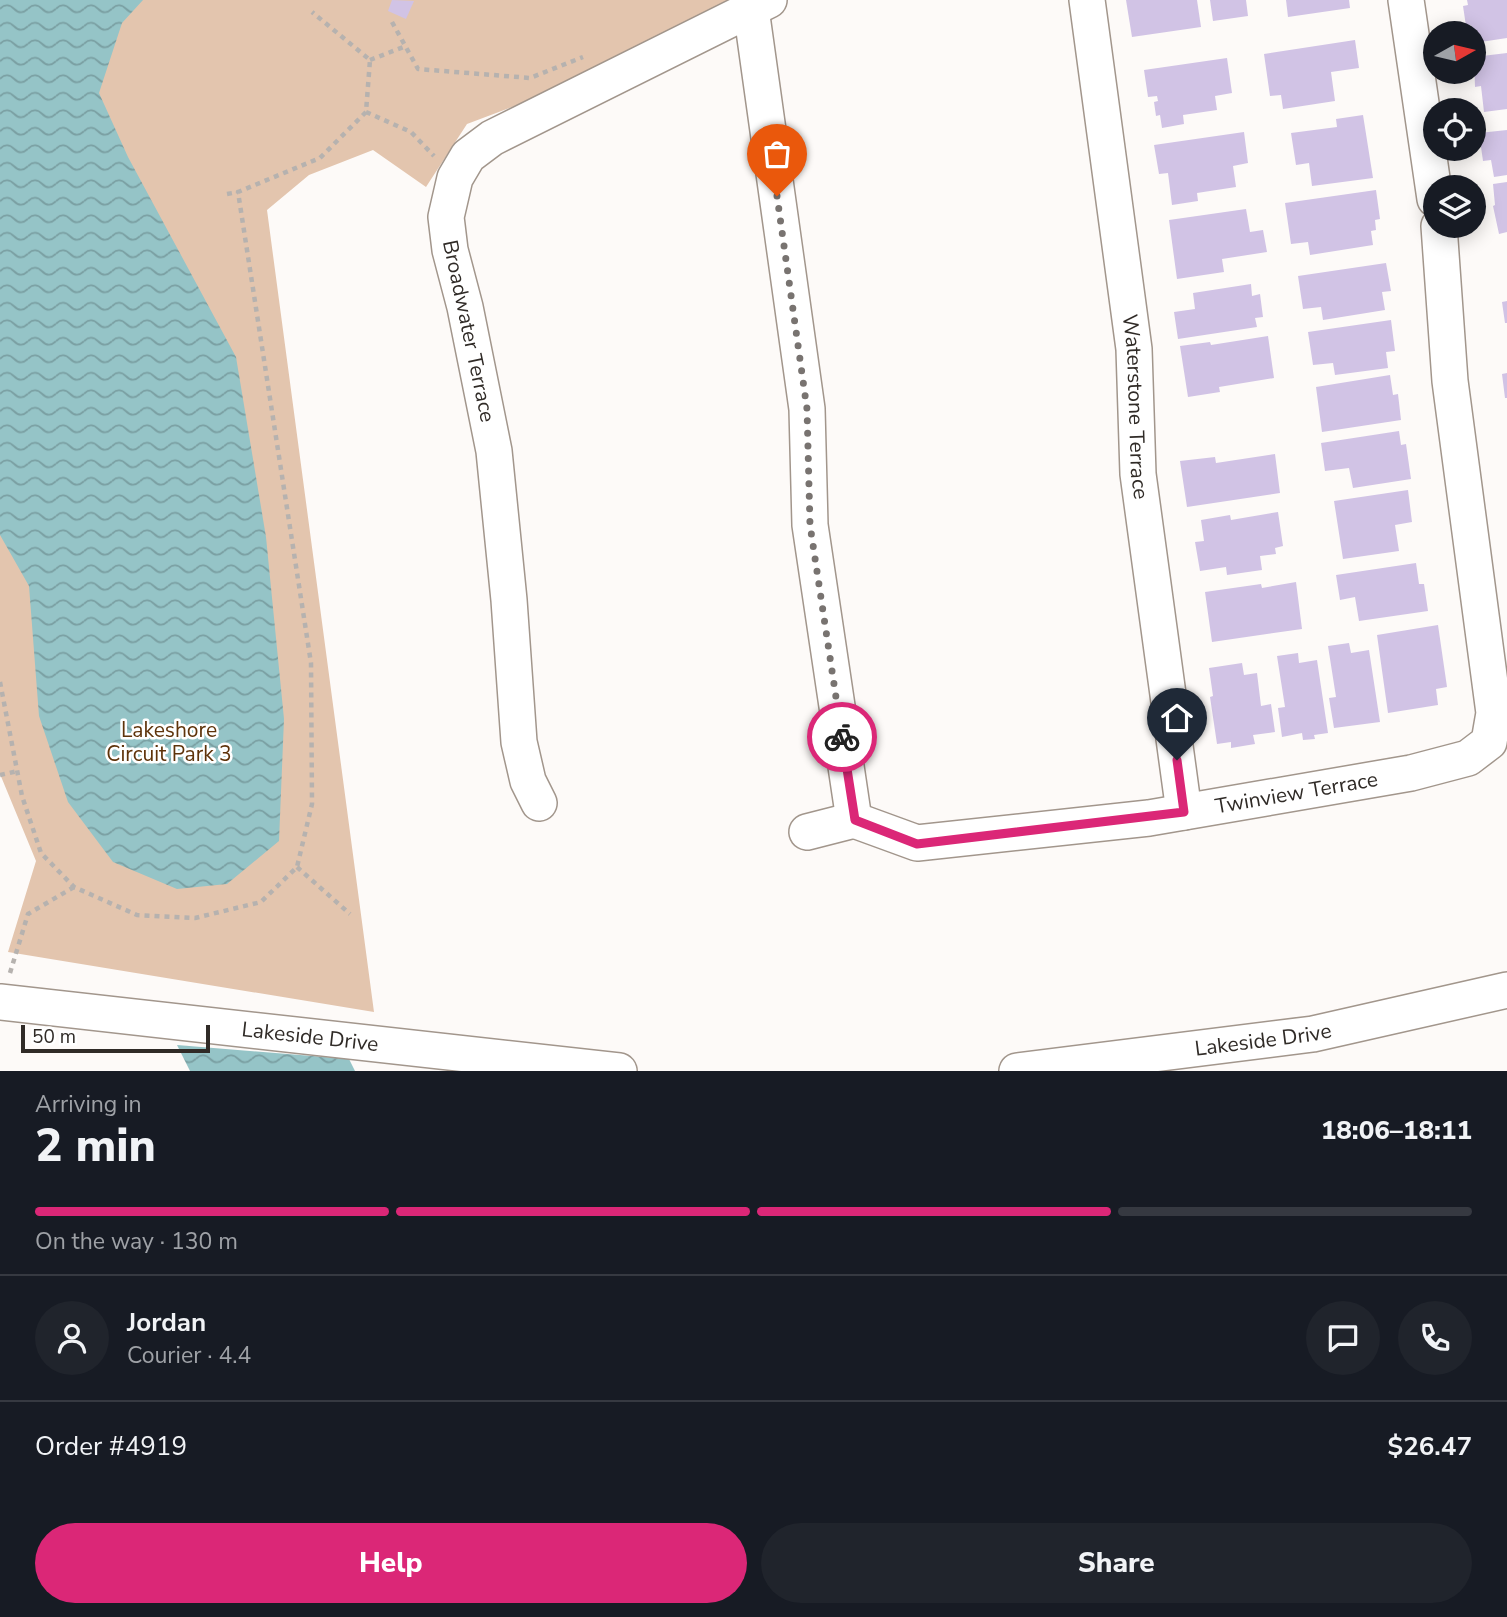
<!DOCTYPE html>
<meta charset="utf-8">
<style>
:root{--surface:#171b24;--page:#20242c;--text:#f1f3f6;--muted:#9ea1a6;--line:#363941;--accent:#db2777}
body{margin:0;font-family:"Nunito Sans",sans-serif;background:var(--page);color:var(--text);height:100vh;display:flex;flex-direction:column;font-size:26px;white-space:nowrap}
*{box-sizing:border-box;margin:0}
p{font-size:23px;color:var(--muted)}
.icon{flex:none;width:38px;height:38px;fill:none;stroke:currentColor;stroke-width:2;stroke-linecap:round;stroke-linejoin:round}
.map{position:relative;height:1071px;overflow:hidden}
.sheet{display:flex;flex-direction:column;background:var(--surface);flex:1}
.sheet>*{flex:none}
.needle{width:46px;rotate:82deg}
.buttons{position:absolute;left:1423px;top:21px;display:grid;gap:14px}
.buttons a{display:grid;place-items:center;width:63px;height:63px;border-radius:50%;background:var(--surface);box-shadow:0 4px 18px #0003;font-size:35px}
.scale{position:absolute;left:21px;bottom:18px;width:189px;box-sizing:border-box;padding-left:7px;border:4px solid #302b27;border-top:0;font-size:19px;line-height:24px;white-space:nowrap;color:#302b27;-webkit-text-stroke:5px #fff;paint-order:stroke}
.pin{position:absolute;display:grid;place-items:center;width:60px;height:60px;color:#fff;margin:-72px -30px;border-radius:50% 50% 50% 0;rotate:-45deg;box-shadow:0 0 7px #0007}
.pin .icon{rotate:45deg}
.courier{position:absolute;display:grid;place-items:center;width:70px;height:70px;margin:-35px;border:5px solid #db2777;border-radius:50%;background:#fff;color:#222;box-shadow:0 2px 9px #0007}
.head em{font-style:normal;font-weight:800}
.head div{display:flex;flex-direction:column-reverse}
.head{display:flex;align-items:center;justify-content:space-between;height:119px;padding:0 35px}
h1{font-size:46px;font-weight:800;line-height:52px}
.bar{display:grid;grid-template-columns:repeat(4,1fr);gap:10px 7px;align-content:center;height:84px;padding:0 35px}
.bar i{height:9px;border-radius:5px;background:var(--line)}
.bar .on{background:var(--accent)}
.bar p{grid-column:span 4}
.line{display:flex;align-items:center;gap:18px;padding:0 35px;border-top:2px solid var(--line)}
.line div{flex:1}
.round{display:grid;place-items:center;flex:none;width:74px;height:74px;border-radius:37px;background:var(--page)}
.cta{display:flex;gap:14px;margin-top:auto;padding:14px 35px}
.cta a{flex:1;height:80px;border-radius:42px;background:var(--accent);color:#fff;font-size:28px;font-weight:800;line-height:80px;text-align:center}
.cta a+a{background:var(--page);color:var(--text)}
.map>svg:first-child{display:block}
.park{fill:#e3c5ae}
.water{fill:url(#water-waves)}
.building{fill:#d1c3e5}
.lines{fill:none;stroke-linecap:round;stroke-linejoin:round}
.minor-casing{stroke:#a2968c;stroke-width:38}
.path{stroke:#b6b2af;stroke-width:4.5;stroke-dasharray:5 5;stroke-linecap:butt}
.minor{stroke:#fff;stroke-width:35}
.done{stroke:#787370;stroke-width:7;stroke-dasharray:0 12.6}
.route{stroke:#db2777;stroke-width:9}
.labels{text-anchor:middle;stroke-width:5;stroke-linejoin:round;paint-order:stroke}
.street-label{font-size:21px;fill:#302b27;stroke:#fff}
.park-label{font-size:21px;fill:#5e330a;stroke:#fff}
</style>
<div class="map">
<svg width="1507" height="1071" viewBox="0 0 1507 1071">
<defs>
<pattern id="water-waves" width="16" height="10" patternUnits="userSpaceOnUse" patternTransform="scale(1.75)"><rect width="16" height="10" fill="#95c4c7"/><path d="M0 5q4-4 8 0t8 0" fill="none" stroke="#7a9fa2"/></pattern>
</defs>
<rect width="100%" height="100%" fill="#fdfaf8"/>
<!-- park -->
<polygon class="park" points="0,0 739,0 581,81 467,124 426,187 373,150 309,175 267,210 374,1012 8,952 36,861 0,774"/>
<!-- water -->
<g class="water">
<polygon points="0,0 143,0 122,23 99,93 128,157 236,357 266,537 284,719 279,841 227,884 177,889 113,862 68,802 39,716 29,586 0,535"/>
<polygon points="177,1045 349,1059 355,1071 190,1071"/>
</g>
<!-- building -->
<g class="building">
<polygon points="392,0 414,1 406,19 388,11"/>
<polygon points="1126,0 1197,0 1201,27 1132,37"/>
<polygon points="1210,0 1246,0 1248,16 1213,21"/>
<polygon points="1286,0 1349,0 1350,8 1288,17"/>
<polygon points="1467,0 1507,0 1507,38 1474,43 1471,25 1466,26 1463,6 1468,5"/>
<polygon points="1355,40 1359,68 1331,72 1335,101 1283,109 1281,95 1270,96 1264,54"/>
<polygon points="1507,53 1507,109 1484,112 1481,86 1475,87 1474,57"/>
<polygon points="1227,58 1232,93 1215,96 1217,110 1183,115 1184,124 1162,128 1160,115 1156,116 1154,102 1158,101 1157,96 1148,97 1144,70"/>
<polygon points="1363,115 1373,178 1312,186 1309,163 1296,165 1291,133 1337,127 1336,119"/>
<polygon points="1507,130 1507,175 1494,177 1491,160 1483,161 1479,133"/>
<polygon points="1244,132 1248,163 1233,166 1236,187 1197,193 1198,201 1172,205 1168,173 1159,174 1154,145"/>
<polygon points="1507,182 1507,232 1499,234 1493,206 1495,205 1493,184"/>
<polygon points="1376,190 1380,219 1375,220 1376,230 1371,231 1373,245 1310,255 1308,242 1291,244 1285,203"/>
<polygon points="1246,209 1250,232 1263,230 1267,252 1222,259 1224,272 1177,279 1169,220"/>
<polygon points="1386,263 1391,291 1382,292 1385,310 1323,320 1321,307 1303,309 1298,276"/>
<polygon points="1251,284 1252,296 1260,294 1263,317 1255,318 1257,327 1178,339 1174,312 1195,309 1193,293"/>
<polygon points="1507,301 1507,323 1505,323 1502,302"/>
<polygon points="1391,320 1395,351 1386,352 1388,368 1335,375 1333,363 1313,365 1308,332"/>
<polygon points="1268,336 1274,378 1219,387 1220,392 1188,397 1180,346 1210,342 1211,345"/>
<polygon points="1507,373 1507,398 1505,398 1502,374"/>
<polygon points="1390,375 1393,395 1398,394 1401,420 1322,432 1316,387"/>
<polygon points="1399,431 1401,445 1406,444 1411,479 1353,488 1349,468 1325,471 1321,443"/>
<polygon points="1275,454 1280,493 1187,507 1180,461 1215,457 1216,463"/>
<polygon points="1408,490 1412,522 1395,525 1399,551 1343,559 1334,501"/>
<polygon points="1278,512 1283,546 1275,548 1276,554 1260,556 1262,570 1227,575 1226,567 1200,571 1195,542 1204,541 1201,520 1230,515 1231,520"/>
<polygon points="1416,563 1419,584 1424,584 1428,611 1359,621 1355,597 1340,600 1336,575"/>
<polygon points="1296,582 1302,629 1212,642 1205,592 1261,584 1262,588"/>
<polygon points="1438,625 1447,687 1436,689 1438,705 1388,713 1377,635"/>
<polygon points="1349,643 1351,653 1369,650 1380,722 1334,728 1329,698 1336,697 1328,646"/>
<polygon points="1298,653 1299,663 1317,660 1328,733 1314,735 1315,739 1303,740 1302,733 1282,737 1278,708 1285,707 1277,656"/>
<polygon points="1242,663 1244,675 1257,673 1261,706 1271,704 1275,732 1253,735 1255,744 1231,748 1231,742 1217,744 1210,697 1213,696 1209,668"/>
</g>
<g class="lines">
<defs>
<g id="minor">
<path id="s1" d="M 1087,0 L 1134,349 L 1138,474 L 1184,812"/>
<polyline points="1406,0 1435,199"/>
<polyline points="751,9 807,409 810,525 854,820"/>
<polyline points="539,803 528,781 519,742 509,600 494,451 465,307 450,250 446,217 455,178 468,156 492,138 769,0"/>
<path id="s2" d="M 854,820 L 917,843 L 1149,818 L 1411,773 L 1468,758 L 1489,742 L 1494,713 L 1450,381 L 1439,226"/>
<polyline points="807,832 854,820"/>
<path id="s3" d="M 0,1002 L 619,1071"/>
<path id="s4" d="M 1017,1071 L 1313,1034 L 1507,990"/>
</g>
</defs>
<!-- minor casing -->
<use href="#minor" class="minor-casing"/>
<!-- path -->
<g class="path">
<polyline points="392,22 418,69 530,78 583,57"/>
<polyline points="370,60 406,46"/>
<polyline points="366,112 411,132 434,156"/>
<polyline points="227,194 238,192"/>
<polyline points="0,682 22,796 41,853 74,887 137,915 195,918 261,902 297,867 312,804 311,663 238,192 320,158 366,112 370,60 312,12"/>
<polyline points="0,775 18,771"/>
<polyline points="297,867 350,914"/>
<polyline points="10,973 28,914 74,887"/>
</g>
<!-- minor -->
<use href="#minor" class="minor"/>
</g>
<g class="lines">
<!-- done -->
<polyline class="done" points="777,196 807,409 810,525 842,737"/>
<!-- route -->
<polyline class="route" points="842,737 855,820 917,844 1184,812 1177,760"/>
</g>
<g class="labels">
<!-- street labels -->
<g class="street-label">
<text transform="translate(469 331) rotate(78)" y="7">Broadwater Terrace</text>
<text dy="7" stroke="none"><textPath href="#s1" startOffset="410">Waterstone Terrace</textPath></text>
<text dy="7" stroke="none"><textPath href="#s2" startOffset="450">Twinview Terrace</textPath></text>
<text dy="7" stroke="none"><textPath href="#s3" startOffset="312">Lakeside Drive</textPath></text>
<text dy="7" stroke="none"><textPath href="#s4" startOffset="248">Lakeside Drive</textPath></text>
</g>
<!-- park labels -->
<g class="park-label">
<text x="169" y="737">Lakeshore<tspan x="169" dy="24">Circuit Park 3</tspan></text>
</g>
</g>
</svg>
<div class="buttons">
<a><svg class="needle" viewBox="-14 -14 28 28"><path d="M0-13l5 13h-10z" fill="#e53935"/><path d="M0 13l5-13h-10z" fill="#9ea1a6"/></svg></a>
<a><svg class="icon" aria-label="locate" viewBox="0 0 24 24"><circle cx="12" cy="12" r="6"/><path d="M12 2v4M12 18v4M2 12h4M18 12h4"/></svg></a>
<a><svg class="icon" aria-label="layers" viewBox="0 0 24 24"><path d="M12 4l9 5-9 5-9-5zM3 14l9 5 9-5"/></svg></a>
</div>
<div class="scale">50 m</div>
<div class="pin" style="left:777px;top:196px;background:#ea580c"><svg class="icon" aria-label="bag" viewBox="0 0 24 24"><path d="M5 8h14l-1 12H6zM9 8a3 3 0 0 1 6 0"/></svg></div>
<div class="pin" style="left:1177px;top:760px;background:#1f2937"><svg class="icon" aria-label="home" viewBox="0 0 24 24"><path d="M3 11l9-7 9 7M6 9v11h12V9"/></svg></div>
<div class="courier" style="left:842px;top:737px"><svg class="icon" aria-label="bike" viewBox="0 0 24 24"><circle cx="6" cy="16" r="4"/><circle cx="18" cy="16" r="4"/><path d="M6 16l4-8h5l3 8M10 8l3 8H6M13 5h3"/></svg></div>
</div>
<section class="sheet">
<div class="head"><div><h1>2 min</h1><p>Arriving in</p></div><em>18:06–18:11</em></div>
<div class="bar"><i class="on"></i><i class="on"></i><i class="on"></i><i></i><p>On the way · 130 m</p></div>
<div class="line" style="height:126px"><a class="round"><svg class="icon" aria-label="person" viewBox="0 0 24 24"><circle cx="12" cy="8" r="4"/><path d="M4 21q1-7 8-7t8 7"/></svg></a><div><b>Jordan</b><p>Courier · 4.4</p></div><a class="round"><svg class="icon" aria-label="chat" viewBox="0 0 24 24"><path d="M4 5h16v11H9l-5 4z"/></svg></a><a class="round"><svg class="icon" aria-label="phone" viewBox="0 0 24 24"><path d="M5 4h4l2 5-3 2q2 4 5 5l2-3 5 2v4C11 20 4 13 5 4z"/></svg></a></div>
<div class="line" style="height:91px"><div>Order #4919</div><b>$26.47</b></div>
<div class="cta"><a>Help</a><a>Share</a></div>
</section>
